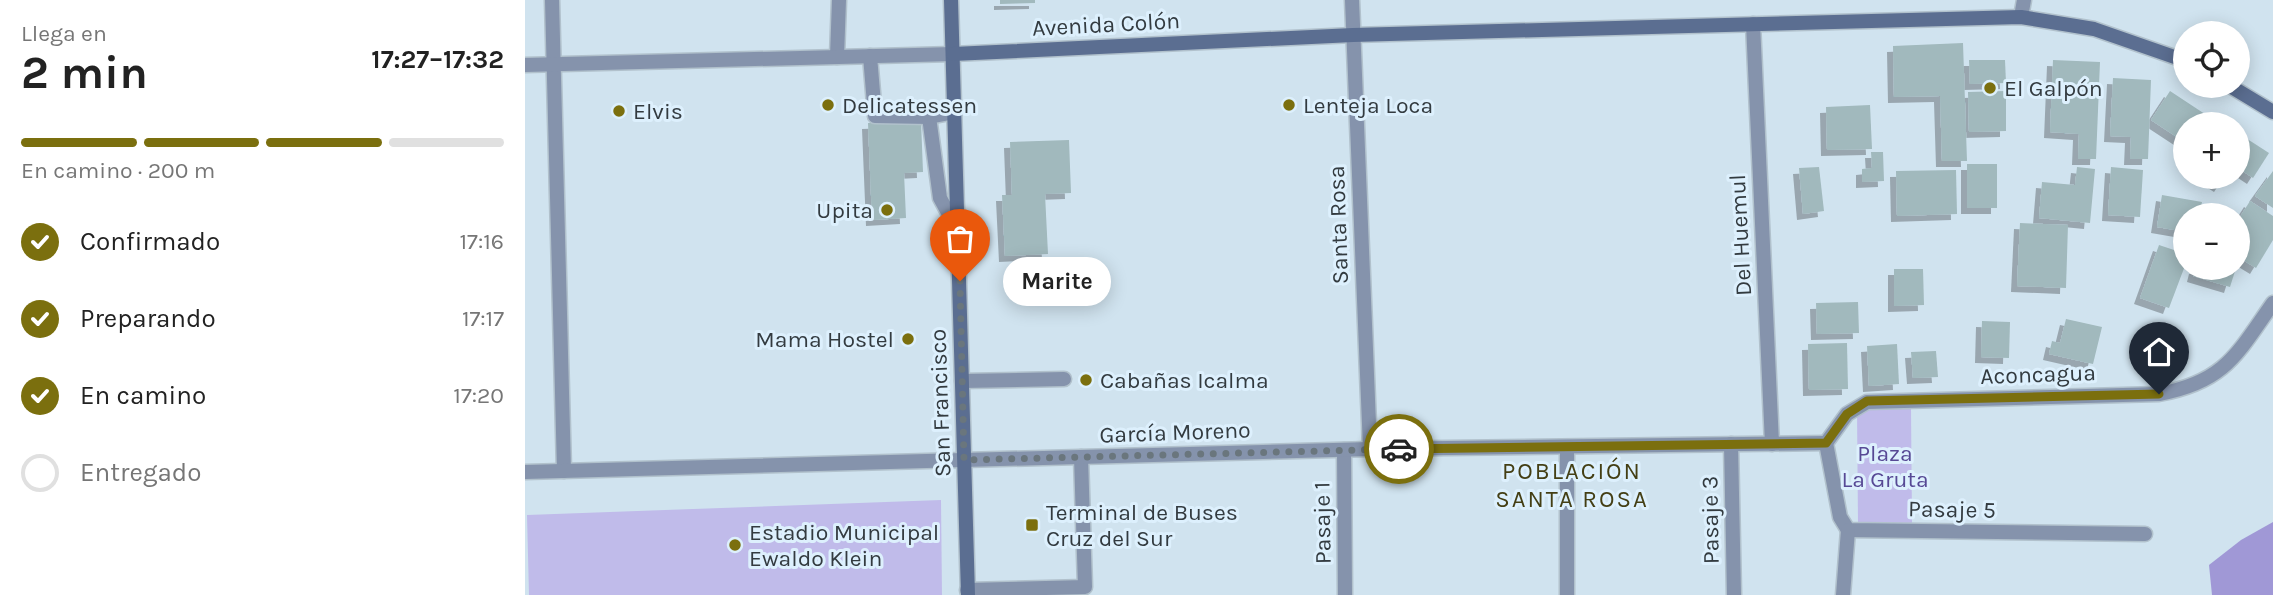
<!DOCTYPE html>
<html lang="es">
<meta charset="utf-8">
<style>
:root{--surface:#fff;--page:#f2f2f2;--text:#222;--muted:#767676;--line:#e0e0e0;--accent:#7b6f0e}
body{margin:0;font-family:Karla,sans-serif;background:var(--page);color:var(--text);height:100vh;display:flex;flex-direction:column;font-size:26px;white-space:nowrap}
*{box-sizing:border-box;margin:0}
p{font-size:23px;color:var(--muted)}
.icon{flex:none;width:38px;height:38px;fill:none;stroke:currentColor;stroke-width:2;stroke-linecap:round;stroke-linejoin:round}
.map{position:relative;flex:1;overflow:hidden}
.drawer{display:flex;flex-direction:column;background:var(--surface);width:525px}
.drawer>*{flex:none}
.controls{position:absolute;left:1648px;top:21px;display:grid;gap:14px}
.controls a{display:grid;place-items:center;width:77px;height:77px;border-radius:50%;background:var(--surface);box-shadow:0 4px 18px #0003;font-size:35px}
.pin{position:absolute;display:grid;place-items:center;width:60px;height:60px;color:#fff;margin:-72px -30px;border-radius:50% 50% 50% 0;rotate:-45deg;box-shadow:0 0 7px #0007}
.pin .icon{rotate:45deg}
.courier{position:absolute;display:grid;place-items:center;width:70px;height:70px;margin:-35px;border:5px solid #7b6f0e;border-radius:50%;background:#fff;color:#222;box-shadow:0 2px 9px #0007}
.bubble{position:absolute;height:49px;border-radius:24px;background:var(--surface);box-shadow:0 4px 18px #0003;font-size:23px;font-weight:700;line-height:49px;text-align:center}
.head em{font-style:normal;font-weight:700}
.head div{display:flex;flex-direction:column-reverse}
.head{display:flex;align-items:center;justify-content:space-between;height:119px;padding:0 21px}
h1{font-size:46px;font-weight:700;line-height:52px}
.bar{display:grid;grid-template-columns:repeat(4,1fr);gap:10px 7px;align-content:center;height:84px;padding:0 21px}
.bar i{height:9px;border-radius:5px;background:var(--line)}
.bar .selected{background:var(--accent)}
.bar p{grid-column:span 4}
ol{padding:0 21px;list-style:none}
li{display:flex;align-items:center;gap:21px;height:77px}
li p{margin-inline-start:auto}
li .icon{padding:7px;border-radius:50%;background:var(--accent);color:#fff;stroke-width:4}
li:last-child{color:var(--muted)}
li i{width:38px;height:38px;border:4px solid var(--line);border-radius:50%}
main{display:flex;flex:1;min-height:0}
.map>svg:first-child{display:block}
.green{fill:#c0bbea}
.forest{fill:#a098d6}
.building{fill:#a1b9bd;filter:url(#shadow)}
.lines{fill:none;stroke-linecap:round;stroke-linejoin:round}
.service-casing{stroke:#b1c1cc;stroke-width:17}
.minor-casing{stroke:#b1c1cc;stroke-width:17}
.tertiary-casing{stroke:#b1c1cc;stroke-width:17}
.secondary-casing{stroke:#b1c1cc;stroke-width:17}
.service{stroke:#8593ac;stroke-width:14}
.minor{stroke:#8593ac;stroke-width:14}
.tertiary{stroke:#8593ac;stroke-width:14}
.secondary{stroke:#5b6e91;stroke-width:14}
.done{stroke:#6a767d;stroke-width:7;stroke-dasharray:0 12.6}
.route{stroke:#7b6f0e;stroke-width:9}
.poi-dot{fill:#7b6f0e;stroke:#ddf0fd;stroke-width:2.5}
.labels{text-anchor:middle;stroke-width:6;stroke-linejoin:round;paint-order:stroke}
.street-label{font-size:23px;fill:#333b40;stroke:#ddf0fd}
.poi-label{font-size:23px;fill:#333b40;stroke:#ddf0fd;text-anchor:start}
.park-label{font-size:23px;fill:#574995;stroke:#ddf0fd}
.neighbourhood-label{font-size:24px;letter-spacing:2px;fill:#443f15;stroke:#ddf0fd}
</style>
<main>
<section class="drawer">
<div class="head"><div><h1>2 min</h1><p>Llega en</p></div><em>17:27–17:32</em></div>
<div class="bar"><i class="selected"></i><i class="selected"></i><i class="selected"></i><i></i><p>En camino · 200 m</p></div>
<ol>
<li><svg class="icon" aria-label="check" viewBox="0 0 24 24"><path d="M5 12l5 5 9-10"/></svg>Confirmado<p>17:16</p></li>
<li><svg class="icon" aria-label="check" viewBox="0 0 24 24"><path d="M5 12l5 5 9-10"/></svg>Preparando<p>17:17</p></li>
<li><svg class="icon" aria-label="check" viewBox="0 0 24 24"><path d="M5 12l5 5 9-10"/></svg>En camino<p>17:20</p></li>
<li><i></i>Entregado</li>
</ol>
</section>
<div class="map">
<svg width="1748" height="595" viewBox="0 0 1748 595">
<defs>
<filter id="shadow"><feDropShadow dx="-6" dy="6" stdDeviation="0" flood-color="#0004"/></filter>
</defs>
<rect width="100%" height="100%" fill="#d0e3ef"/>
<!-- green -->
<g class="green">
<polygon points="1386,408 1387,523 1333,524 1332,409"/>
<polygon points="416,500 417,595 4,595 2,515"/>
</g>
<!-- forest -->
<polygon class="forest" points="1748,522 1748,595 1687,595 1684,565 1716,540"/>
<!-- building -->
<g class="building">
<polygon points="475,0 510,0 510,3 475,4"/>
<polygon points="1438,43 1442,161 1417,161 1415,96 1369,97 1368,46"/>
<polygon points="1444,60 1480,60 1481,83 1445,84"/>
<polygon points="1528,60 1575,62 1571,159 1553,159 1554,134 1525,132"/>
<polygon points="1588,78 1626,80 1623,159 1605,159 1606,137 1585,136"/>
<polygon points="1481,91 1481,131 1444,132 1443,92"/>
<polygon points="1645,91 1695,124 1661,124 1661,143 1626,120"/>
<polygon points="1345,105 1347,149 1302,150 1301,107"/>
<polygon points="396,121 398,172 379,173 381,218 347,220 343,123"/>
<polygon points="1713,133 1744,153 1728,178 1713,168"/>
<polygon points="544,140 546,193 520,194 523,254 480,256 477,195 487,195 485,142"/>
<polygon points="1346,152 1358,152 1359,181 1337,182 1337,169 1347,168"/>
<rect x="1442" y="164" width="30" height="44"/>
<polygon points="1294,167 1299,211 1278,214 1274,168"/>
<polygon points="1552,167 1570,169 1565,223 1514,218 1517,182 1550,185"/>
<polygon points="1586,167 1618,170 1615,217 1583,215"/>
<polygon points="1431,170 1432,214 1372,216 1371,171"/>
<polygon points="1748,171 1748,208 1730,196"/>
<polygon points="1681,177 1701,177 1695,186"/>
<polygon points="1637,195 1677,202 1674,215 1661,215 1661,232 1632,227"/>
<polygon points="1725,201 1748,216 1748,240 1731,268 1713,257 1713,220"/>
<polygon points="1495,223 1543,225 1541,288 1492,286"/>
<polygon points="1634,245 1661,254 1661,263 1644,308 1615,298"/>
<polygon points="1670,268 1711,268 1705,287 1668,276"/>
<polygon points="1369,269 1398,269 1399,305 1369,306"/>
<polygon points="1333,302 1334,333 1292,334 1291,303"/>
<polygon points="1541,319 1577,327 1568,364 1524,354 1527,341 1535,343"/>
<polygon points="1457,321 1485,322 1484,358 1456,357"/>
<polygon points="1322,343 1323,389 1284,390 1283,344"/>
<polygon points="1372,344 1374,384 1344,386 1342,346"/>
<polygon points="1411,351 1413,377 1388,378 1386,352"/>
</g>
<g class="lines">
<defs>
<g id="service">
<polyline points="345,56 350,116 404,117 430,112"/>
<polyline points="312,57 314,0"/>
<polyline points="404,117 415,198 433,231"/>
<polyline points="437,381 539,379"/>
<polyline points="442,590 560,587 556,457"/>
</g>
<g id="minor">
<polyline points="27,0 39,471"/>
<polyline points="827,0 845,449"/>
<polyline points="1496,17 1499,0"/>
<polyline points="1228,24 1247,444"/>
<path d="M 1301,443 L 1322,414 L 1342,402 L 1634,394 C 1700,382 1712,354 1748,303"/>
<polyline points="1301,443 1315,517 1323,530 1620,534"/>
<polyline points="1206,444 1209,595"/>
<polyline points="819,450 820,595"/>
<polyline points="0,472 845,449 1301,443"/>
<polyline points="1042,595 1042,447"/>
<polyline points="1318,595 1323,530"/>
</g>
<polyline id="tertiary" points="0,65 428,54"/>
<g id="secondary">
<polyline points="426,0 443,595"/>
<polyline points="428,54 828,35 1496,17 1569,29 1661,61"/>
<polyline points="1705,86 1748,112"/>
</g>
</defs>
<!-- service casing -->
<use href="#service" class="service-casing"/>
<!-- minor casing -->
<use href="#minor" class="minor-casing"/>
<!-- tertiary casing -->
<use href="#tertiary" class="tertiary-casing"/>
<!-- secondary casing -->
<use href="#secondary" class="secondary-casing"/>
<!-- service -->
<use href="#service" class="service"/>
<!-- minor -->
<use href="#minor" class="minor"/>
<!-- tertiary -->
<use href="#tertiary" class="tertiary"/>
<!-- secondary -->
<use href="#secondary" class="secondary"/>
</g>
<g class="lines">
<!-- done -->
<polyline class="done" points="435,281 439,460 874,449"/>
<!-- route -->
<polyline class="route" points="874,449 1301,443 1322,414 1342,401 1634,394"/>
</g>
<!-- markers -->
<g class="poi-dot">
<circle cx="1465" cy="88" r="7"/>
<circle cx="303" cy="105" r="7"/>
<circle cx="764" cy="105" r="7"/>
<circle cx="94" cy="111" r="7"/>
<circle cx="362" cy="210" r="7"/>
<circle cx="383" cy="339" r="7"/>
<circle cx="561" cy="380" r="7"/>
<rect x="500" y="518" width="14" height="14" rx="3.5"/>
<circle cx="210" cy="545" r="7"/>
</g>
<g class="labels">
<!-- street labels -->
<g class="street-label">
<text transform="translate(581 24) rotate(-3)" y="8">Avenida Colón</text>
<text transform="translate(813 225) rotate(-92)" y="8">Santa Rosa</text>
<text transform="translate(1215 235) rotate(-93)" y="8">Del Huemul</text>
<text transform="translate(1513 374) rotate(-2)" y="8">Aconcagua</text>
<text transform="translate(415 403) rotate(-92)" y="8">San Francisco</text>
<text transform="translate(650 432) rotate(-2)" y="8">García Moreno</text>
<text transform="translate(1427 509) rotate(1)" y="8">Pasaje 5</text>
<text transform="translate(1185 520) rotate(-91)" y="8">Pasaje 3</text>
<text transform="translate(797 523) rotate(-91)" y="8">Pasaje 1</text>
</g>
<!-- poi labels -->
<g class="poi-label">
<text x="1479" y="96">El Galpón</text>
<text x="317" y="113">Delicatessen</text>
<text x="778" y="113">Lenteja Loca</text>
<text x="108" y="119">Elvis</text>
<text x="348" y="218" text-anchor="end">Upita</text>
<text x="369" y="347" text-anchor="end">Mama Hostel</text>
<text x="575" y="388">Cabañas Icalma</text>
<text x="521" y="520">Terminal de Buses<tspan x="521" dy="26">Cruz del Sur</tspan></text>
<text x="224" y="540">Estadio Municipal<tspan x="224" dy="26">Ewaldo Klein</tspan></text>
</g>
<!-- park labels -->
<g class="park-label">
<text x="1360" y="461">Plaza<tspan x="1360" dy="26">La Gruta</tspan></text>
</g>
<!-- neighbourhood labels -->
<g class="neighbourhood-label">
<text x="1047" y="479">POBLACIÓN<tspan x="1047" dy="28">SANTA ROSA</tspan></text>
</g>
</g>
</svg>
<div class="controls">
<a><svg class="icon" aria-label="locate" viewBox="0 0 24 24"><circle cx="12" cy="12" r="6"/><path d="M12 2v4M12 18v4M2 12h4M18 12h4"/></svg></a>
<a>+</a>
<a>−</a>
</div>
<div class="pin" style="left:435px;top:281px;background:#ea580c"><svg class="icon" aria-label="bag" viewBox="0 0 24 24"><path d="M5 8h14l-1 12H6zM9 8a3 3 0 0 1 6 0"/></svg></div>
<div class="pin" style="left:1634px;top:394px;background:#1f2937"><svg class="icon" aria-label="home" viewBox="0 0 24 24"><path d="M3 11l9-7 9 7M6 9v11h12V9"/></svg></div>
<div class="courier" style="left:874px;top:449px"><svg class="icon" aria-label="car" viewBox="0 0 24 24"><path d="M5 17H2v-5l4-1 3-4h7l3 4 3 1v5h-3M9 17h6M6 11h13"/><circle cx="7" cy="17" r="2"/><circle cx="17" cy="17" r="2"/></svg></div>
<div class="bubble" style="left:478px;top:257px;width:108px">Marite</div>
</div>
</main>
